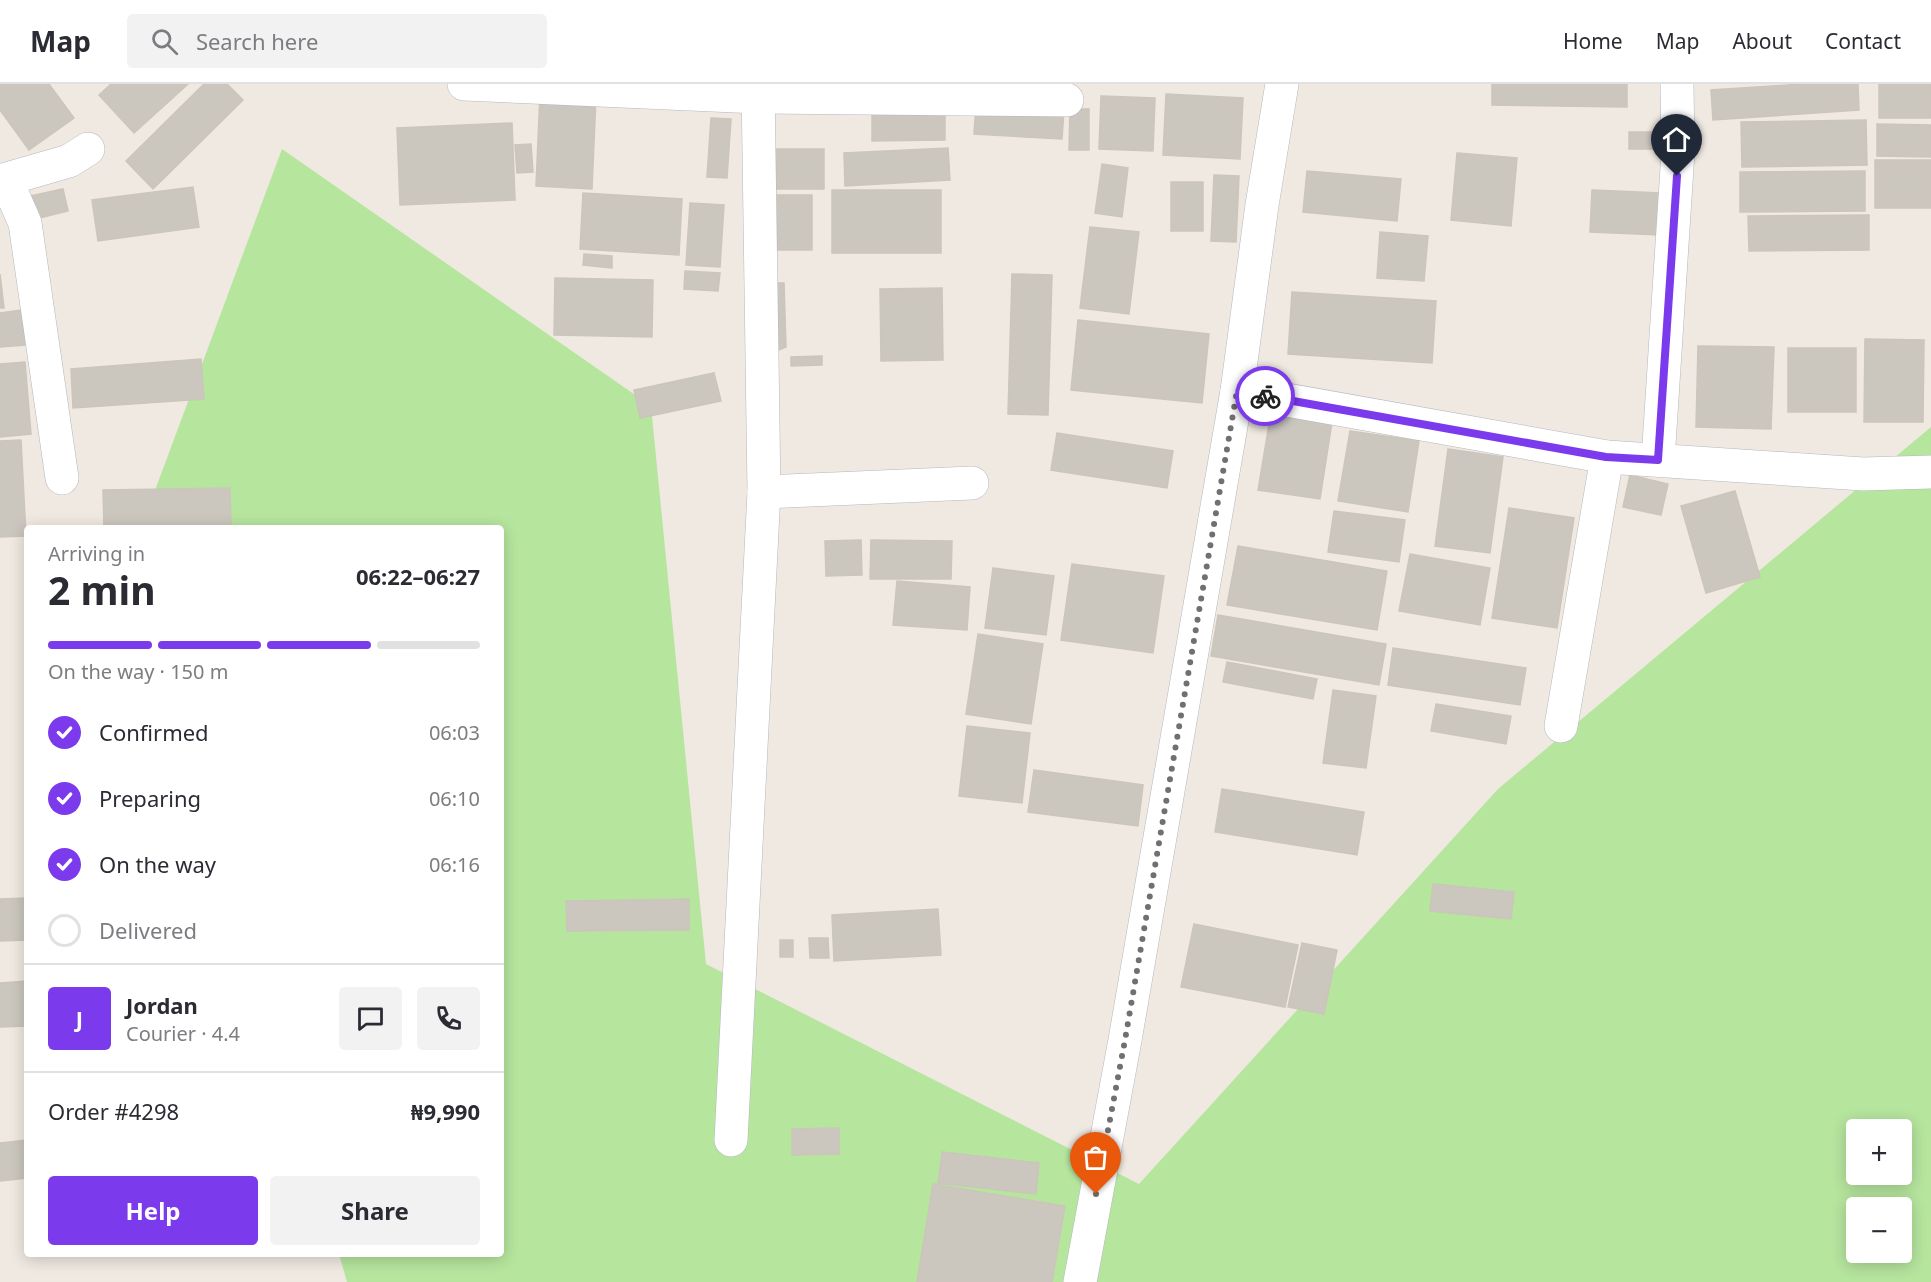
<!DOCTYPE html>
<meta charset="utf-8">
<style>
:root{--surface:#fff;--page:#f2f2f3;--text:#2b2b33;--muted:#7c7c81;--line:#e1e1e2;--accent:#7c3aed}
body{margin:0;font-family:"Noto Sans",sans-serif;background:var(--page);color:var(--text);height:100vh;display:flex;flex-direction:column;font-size:22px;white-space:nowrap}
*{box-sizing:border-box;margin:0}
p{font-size:20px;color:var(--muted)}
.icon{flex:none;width:33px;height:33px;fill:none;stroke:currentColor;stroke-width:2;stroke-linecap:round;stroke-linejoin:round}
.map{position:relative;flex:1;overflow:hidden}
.panel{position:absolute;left:24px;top:441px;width:480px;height:732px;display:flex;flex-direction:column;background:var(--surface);border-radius:6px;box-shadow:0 3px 15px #0003}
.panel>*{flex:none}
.controls{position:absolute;left:1846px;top:1035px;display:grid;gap:12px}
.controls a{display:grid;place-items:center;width:66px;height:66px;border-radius:6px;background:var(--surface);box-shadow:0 3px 15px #0003;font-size:30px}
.pin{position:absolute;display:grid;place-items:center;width:51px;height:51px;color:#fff;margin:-62px -26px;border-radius:50% 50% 50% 0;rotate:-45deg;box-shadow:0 0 6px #0007}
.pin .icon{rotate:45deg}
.courier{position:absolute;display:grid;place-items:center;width:60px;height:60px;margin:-30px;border:4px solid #7c3aed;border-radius:50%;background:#fff;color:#222;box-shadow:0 2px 8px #0007}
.head em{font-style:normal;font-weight:700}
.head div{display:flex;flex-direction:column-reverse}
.head{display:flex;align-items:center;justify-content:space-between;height:102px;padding:0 24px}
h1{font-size:39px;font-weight:700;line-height:45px}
.bar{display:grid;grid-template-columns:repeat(4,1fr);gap:9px 6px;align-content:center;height:72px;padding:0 24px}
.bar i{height:8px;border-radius:4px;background:var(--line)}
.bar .on{background:var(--accent)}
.bar p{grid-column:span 4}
.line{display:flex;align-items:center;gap:15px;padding:0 24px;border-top:2px solid var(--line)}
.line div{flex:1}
.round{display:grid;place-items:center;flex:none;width:63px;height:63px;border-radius:6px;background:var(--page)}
ol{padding:0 24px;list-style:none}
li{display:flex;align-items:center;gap:18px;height:66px}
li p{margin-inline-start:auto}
li .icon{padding:6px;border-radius:50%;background:var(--accent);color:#fff;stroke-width:4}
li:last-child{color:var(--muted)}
li i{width:33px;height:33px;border:3px solid var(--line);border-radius:50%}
.action{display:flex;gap:12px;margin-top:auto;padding:12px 24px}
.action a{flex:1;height:69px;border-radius:6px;background:var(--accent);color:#fff;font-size:24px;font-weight:700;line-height:69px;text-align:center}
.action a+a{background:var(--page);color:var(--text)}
header{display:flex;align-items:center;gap:36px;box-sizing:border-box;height:84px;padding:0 30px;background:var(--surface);border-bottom:2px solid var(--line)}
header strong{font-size:28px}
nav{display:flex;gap:33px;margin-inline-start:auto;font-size:21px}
.search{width:420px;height:54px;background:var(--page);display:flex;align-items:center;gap:15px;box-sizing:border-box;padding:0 21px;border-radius:6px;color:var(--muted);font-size:22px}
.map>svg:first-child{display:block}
.green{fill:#b6e59e;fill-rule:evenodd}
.building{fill:#cbc7bf;stroke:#cbc5ba;stroke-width:1.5}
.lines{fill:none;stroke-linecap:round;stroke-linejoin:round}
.minor-casing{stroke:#b4b7c1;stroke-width:34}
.minor{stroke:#fff;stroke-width:33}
.done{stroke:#726f6d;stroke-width:6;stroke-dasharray:0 10.8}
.route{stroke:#7c3aed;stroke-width:8}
</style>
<header>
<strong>Map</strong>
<div class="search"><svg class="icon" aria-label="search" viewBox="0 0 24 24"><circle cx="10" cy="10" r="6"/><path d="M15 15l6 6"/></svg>Search here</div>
<nav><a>Home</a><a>Map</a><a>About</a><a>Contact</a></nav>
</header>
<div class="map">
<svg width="1931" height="1198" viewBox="0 0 1931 1198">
<rect width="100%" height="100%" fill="#efe9e1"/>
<!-- green -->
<path class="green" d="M 282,65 L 651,322 L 706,880 L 1139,1100 L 1498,705 L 1931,343 L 1931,1198 L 347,1198 L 339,1170 L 501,1170 L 501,444 L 141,444 ZM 1857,1046 L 1902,1046 L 1902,1090 L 1857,1090 ZM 1857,1124 L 1902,1124 L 1902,1168 L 1857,1168 Z"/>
<!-- building -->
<g class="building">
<polygon points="0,0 49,0 74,34 29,66 0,26"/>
<polygon points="111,0 188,0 134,49 99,11"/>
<polygon points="204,0 227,0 243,16 153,105 126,77"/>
<polygon points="1492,0 1627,0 1627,23 1492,21"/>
<polygon points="1803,0 1858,0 1859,26 1713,36 1711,6"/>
<rect x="1879" y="0" width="52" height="34"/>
<polygon points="540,10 596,12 592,105 536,102"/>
<polygon points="1166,10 1243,14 1240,75 1163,71"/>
<polygon points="1101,12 1155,14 1153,67 1099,65"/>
<polygon points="945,19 945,56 872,57 872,20"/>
<polygon points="976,20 1064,25 1062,55 974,50"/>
<polygon points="1070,25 1089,25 1089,66 1069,66"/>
<polygon points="711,34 731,35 727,94 707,93"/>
<polygon points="1866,36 1867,81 1742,83 1741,38"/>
<polygon points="512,39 515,116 400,121 397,44"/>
<polygon points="1877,40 1931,41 1931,73 1877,72"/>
<rect x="1629" y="48" width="24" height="17"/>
<polygon points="531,60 533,88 517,89 515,61"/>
<polygon points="948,64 950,96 845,102 844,69"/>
<rect x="772" y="65" width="52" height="40"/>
<polygon points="1457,69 1517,74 1511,142 1451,136"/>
<rect x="1875" y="76" width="56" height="48"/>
<polygon points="1102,80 1128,84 1122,133 1095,129"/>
<polygon points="1307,87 1401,95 1397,137 1303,128"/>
<polygon points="1865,87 1865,127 1740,128 1740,88"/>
<polygon points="1214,91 1239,92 1236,158 1211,157"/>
<rect x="1171" y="98" width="32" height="49"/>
<polygon points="193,103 199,143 98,157 92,116"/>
<polygon points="63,105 68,127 35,135 30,112"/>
<rect x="832" y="106" width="109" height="63"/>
<polygon points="1592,106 1661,109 1660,151 1590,148"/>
<polygon points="583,109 682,115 679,171 580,165"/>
<rect x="777" y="111" width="35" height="55"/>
<polygon points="690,119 724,121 720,183 686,181"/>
<polygon points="1869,131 1869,166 1749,167 1748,132"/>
<polygon points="1090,143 1139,148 1129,230 1080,224"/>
<polygon points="1380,148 1428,152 1424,197 1377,194"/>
<polygon points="584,170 612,172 612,184 583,181"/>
<polygon points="685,187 720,189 718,207 684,205"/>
<polygon points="0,190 4,224 0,224"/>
<polygon points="1012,190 1052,191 1048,331 1008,330"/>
<polygon points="555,194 653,196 652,253 554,251"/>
<polygon points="775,199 784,199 786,263 779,266"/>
<polygon points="942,204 943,276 881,277 880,205"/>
<polygon points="1292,208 1436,217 1432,279 1288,270"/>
<polygon points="21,226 25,261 0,263 0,229"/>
<polygon points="1078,236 1209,250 1202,319 1071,306"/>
<polygon points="1865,255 1924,256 1923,338 1864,338"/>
<polygon points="1698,262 1774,263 1771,345 1696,343"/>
<rect x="1788" y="264" width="68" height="64"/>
<polygon points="822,272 822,281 791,282 791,273"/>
<polygon points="201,275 204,315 73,324 71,285"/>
<polygon points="25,278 31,350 0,353 0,280"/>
<polygon points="714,289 721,317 640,334 634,306"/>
<polygon points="1271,328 1332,338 1320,415 1258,406"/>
<polygon points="1350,347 1419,357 1408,428 1338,417"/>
<polygon points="1057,349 1173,367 1167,404 1051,386"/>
<polygon points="21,356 26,452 0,453 0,357"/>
<polygon points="1448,365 1503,373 1490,469 1435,462"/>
<polygon points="1630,391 1668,400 1661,431 1623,423"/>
<polygon points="230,404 231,444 104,444 103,406"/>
<polygon points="1735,407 1760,493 1706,509 1681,422"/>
<polygon points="1509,424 1574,434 1557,544 1492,534"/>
<polygon points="1334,427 1405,436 1399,478 1328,468"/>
<polygon points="861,456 862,491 826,492 825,457"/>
<polygon points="871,456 952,457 951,495 870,495"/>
<polygon points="1238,462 1387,487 1377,546 1227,521"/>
<polygon points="1410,470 1490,484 1480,541 1399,527"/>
<polygon points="1072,480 1164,492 1153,569 1061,556"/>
<polygon points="993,484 1054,492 1046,551 985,544"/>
<polygon points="897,497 970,503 967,546 893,541"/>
<polygon points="1218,531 1386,560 1379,601 1211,572"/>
<polygon points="978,550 1043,560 1031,640 966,630"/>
<polygon points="1393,564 1526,584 1520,621 1388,601"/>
<polygon points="1227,578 1317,595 1313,615 1223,598"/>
<polygon points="1333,606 1376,612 1366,684 1323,679"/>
<polygon points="1436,620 1511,632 1506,660 1431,647"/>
<polygon points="967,642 1030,649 1022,719 959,712"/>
<polygon points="1034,686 1143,701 1138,742 1028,728"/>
<polygon points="1222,705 1364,728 1357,771 1215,748"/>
<polygon points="1433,800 1514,808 1511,835 1430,827"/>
<polygon points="27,814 27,856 0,857 0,815"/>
<polygon points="689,815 689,846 567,847 566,817"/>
<polygon points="938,825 941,871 834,877 832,831"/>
<polygon points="1194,840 1298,861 1285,923 1181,903"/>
<polygon points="809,854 828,854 829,874 810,874"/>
<rect x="780" y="856" width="13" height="17"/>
<polygon points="1302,859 1337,866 1324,930 1288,923"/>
<polygon points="27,897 27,942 0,943 0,899"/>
<polygon points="839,1044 839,1070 792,1071 792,1045"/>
<polygon points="27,1056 27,1094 0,1097 0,1059"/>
<polygon points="942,1068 1039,1079 1036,1110 938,1099"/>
<polygon points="933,1100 1065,1122 1052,1198 917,1198"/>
</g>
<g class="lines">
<defs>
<g id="minor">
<polyline points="464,0 758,13 1067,16"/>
<polyline points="6,96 25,139 62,394"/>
<polyline points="0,97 69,77 88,65"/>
<polyline points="1237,307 1607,373 1863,390 1931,388"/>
<polyline points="1658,376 1678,68 1677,0"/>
<polyline points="764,408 972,399"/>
<polyline points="1561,642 1607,373"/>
<polyline points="731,1056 764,408 758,0"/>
<polyline points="1080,1198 1125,956 1237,307 1262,121 1282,0"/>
</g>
</defs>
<!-- minor casing -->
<use href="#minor" class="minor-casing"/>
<!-- minor -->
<use href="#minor" class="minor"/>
</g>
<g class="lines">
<!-- done -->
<polyline class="done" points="1096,1110 1125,956 1237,307 1265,312"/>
<!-- route -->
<polyline class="route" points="1265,312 1606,373 1658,376 1677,92"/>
</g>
</svg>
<div class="controls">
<a>+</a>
<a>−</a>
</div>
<div class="pin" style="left:1096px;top:1110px;background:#ea580c"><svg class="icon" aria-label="bag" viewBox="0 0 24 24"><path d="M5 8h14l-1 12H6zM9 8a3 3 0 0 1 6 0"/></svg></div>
<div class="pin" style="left:1677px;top:92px;background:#1f2937"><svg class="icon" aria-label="home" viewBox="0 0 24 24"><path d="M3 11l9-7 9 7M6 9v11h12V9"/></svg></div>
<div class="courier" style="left:1265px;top:312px"><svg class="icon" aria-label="bike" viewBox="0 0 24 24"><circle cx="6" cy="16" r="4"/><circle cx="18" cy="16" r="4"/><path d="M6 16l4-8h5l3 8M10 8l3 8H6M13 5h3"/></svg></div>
<section class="panel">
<div class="head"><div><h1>2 min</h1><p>Arriving in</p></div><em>06:22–06:27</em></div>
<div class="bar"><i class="on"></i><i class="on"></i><i class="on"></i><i></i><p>On the way · 150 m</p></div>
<ol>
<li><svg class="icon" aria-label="check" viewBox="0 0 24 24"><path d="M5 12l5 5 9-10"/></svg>Confirmed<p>06:03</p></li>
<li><svg class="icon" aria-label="check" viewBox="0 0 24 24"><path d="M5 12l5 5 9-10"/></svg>Preparing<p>06:10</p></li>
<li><svg class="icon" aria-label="check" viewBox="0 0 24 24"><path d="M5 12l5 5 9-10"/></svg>On the way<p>06:16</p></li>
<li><i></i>Delivered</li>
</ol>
<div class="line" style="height:108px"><b class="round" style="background:var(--accent);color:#fff">J</b><div><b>Jordan</b><p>Courier · 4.4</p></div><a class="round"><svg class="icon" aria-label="chat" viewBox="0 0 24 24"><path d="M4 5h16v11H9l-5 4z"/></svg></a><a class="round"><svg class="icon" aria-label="phone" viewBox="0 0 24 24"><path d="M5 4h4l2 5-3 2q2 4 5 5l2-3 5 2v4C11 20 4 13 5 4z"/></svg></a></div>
<div class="line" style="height:78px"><div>Order #4298</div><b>₦9,990</b></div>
<div class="action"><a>Help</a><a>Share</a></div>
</section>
</div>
